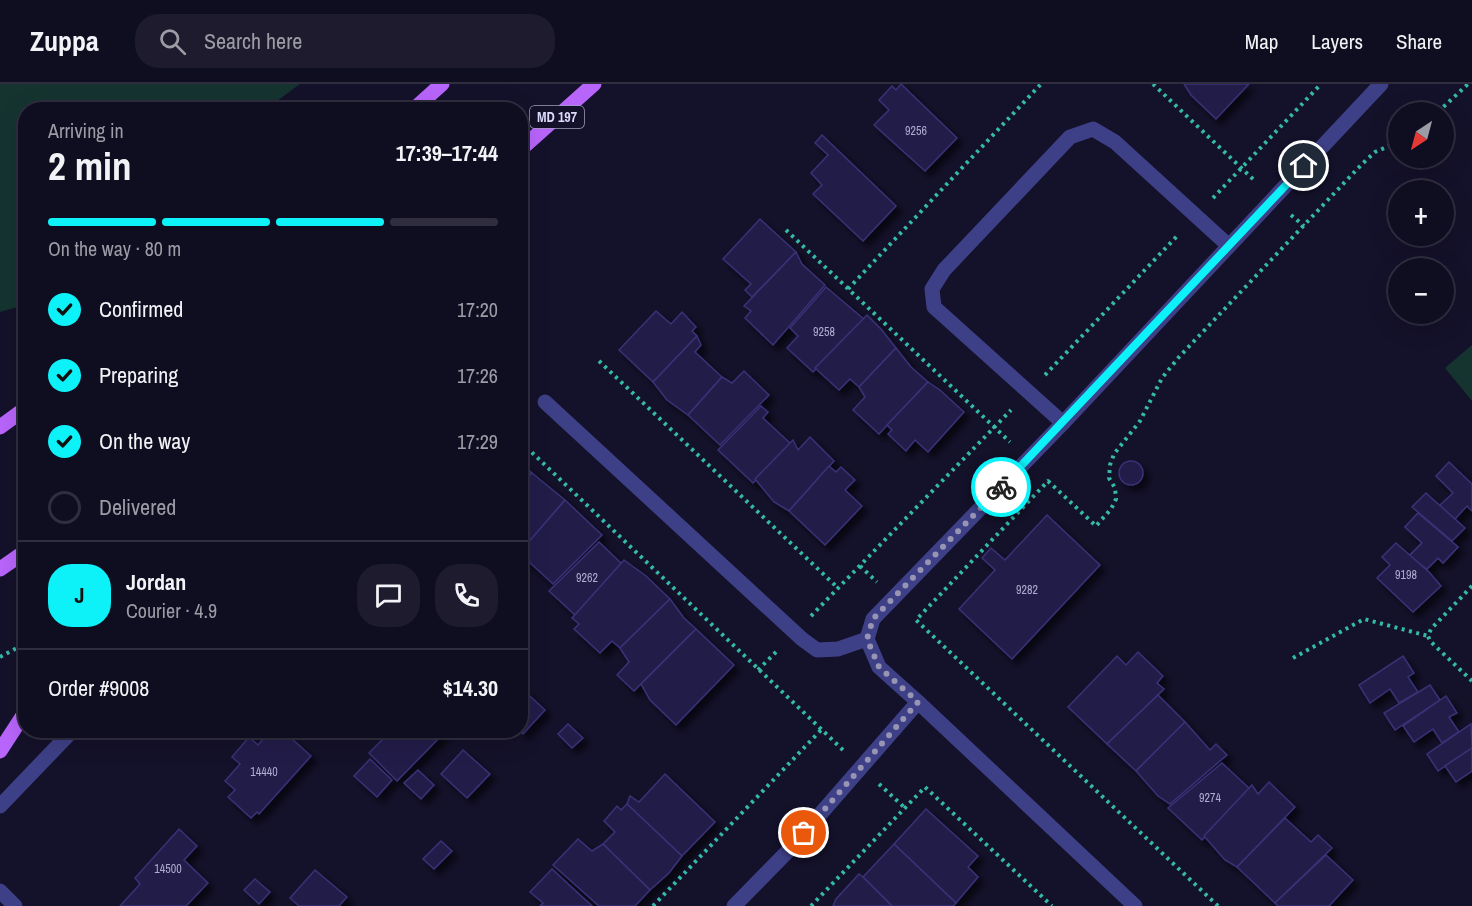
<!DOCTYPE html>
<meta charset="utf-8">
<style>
:root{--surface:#0f0d20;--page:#1d1b2d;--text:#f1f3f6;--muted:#9b9ca5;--line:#2f2d3e;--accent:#0df2f9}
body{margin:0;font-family:"Archivo Narrow",sans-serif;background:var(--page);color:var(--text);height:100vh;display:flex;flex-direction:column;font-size:22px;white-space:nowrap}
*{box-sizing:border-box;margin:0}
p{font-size:20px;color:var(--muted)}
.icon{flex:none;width:33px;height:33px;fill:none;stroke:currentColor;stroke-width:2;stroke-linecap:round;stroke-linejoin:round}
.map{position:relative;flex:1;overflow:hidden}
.panel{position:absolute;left:18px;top:18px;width:510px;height:636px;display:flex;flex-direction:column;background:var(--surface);border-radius:24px;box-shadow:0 6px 24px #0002,0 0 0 2px var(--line)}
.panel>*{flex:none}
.needle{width:39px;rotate:216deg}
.fabs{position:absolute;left:1388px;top:18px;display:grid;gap:12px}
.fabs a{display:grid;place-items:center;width:66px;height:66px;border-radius:50%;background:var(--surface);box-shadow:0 6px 24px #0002,0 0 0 2px var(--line);font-size:30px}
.pin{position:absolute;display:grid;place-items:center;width:51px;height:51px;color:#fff;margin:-26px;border:3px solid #fff;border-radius:50%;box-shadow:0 2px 6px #0007}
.courier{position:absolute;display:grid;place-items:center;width:60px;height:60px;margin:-30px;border:4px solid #0df2f9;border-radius:50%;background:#fff;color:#222;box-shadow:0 2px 8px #0007}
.head em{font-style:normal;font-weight:700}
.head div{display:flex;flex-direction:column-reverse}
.head{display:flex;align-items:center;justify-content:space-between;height:102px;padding:0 30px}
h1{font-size:39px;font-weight:700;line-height:45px}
.bar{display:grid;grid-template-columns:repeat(4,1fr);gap:9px 6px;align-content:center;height:72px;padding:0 30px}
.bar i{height:8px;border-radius:4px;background:var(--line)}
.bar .active{background:var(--accent)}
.bar p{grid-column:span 4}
.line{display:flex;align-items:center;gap:15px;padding:0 30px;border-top:2px solid var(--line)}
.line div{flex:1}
.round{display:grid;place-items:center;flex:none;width:63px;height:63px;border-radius:24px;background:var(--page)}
ol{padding:0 30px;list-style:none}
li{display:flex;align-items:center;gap:18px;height:66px}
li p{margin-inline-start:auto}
li .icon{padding:6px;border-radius:50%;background:var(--accent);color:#111;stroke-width:4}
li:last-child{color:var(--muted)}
li i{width:33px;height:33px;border:3px solid var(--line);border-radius:50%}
header{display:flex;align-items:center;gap:36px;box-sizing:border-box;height:84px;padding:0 30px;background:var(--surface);border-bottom:2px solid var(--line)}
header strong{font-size:28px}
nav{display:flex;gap:33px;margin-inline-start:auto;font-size:21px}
.search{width:420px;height:54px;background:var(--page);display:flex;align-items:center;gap:15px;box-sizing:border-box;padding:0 21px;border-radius:24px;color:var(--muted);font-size:22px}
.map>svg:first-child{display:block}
.green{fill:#153430}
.building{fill:#241e4a;stroke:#393176;stroke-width:1.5;filter:url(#shadow)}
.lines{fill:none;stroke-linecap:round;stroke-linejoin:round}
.path{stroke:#34baa8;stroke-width:4;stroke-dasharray:3 4.5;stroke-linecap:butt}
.minor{stroke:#3e4087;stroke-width:15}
.major{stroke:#b865fb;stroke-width:15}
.done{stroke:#9794b4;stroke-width:6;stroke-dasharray:0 10.8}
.route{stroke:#0df2f9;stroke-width:8}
.labels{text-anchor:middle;stroke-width:4.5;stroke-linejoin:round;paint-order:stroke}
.number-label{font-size:12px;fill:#afacd1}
.shield{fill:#14112a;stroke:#a19ebe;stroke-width:1.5}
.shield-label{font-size:14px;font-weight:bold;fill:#dddbfe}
</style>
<header>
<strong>Zuppa</strong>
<div class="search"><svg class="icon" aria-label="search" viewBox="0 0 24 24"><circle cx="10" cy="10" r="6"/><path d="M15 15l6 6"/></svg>Search here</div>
<nav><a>Map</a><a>Layers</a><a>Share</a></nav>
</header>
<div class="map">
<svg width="1472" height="822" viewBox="0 0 1472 822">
<defs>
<filter id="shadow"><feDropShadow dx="5.5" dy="5.5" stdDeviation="3" flood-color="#0009"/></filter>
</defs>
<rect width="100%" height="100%" fill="#14112a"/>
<!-- green -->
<g class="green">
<polygon points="0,0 300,0 266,25 26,26 25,221 0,228"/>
<polygon points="1472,261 1472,317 1445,284"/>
</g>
<!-- building -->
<g class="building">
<polygon points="901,0 957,54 925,87 874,41 889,26 879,16 892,2 896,6"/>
<polygon points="1184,0 1249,0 1216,35 1191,11"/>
<polygon points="822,51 896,122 863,157 813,110 822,101 811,89 828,71 815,59"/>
<polygon points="760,135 796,168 752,213 745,206 751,200 723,175"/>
<polygon points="796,168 802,180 825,201 773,261 745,234 751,227 744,222"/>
<polygon points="826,203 865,236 813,288 787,264 798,252 790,244"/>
<polygon points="656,227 671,240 682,228 696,243 692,247 697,252 653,298 619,266"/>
<polygon points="867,231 881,245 896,264 859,303 850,295 839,306 815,284"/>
<polygon points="697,252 701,261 695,268 722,293 688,331 667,316 653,298"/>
<polygon points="896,264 911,283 928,298 879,350 853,326 865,313 859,303"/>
<polygon points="744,287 769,311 720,361 688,331 722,293 732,299"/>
<polygon points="928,298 940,306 964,328 928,368 915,356 906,367 888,350 892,346 887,341"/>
<polygon points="761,322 768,328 763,334 791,360 753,399 718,366"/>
<polygon points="810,353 834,377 789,427 774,418 755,395 793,356 798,366"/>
<circle cx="1131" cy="389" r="12"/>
<polygon points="520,378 532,389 520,401"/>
<polygon points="1449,378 1472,400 1472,427 1467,422 1455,435 1439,422 1453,409 1436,392"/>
<polygon points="829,382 836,388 841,383 855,396 845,406 862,422 825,461 789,427"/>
<polygon points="532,389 565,416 520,468 520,401"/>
<polygon points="1426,409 1465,444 1452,457 1412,423"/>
<polygon points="565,416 602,451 553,500 527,476 520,481 520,468"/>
<polygon points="1418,429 1458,463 1443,479 1438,474 1427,485 1409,472 1422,459 1405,443"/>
<polygon points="1418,429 1458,463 1443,479 1438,474 1427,485 1409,472 1422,459 1405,443"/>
<polygon points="1047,431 1100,481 1012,575 959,525 995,486 982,474 991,464 1005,476"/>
<polygon points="599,458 624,482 576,532 549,507"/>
<polygon points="1396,459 1429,488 1441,502 1413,528 1377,494 1390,481 1382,473"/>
<polygon points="624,476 646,492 670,515 620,564 612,557 600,569 574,545 579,540 572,534"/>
<polygon points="670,515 684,534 696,545 634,607 617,591 629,578 620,564"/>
<polygon points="696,545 734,581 676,641 650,616 641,600"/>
<polygon points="1138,568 1163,592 1157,599 1164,605 1107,660 1068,623 1117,572 1126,581"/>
<polygon points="1403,572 1414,589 1408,593 1418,608 1399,619 1390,605 1370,619 1359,601"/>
<polygon points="1430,601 1440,616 1395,646 1384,629"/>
<polygon points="520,603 545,626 523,650 519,646"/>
<polygon points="1158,611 1185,638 1136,687 1107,660"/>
<polygon points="1446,612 1457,629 1449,633 1459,648 1442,659 1433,645 1414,658 1403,642"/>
<polygon points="1185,638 1210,666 1216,660 1227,671 1170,720 1158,712 1136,687"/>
<polygon points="568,640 583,654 572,664 558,650"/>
<polygon points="1471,640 1472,664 1438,687 1427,670"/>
<polygon points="271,646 282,646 311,672 259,730 257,728 251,734 228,713 235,706 225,697 240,680 232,673 249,653 258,661"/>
<polygon points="392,646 447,646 397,697 369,669"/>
<polygon points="1472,664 1472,687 1456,698 1445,682"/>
<polygon points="463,666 490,690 467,714 441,690"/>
<polygon points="370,675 392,696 377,713 354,692"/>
<polygon points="1222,679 1250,705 1202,756 1168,724"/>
<polygon points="418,686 434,701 421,715 404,699"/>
<polygon points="665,690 715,738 682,772 627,720 630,712 639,718"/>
<polygon points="1269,698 1295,723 1237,783 1225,776 1204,752 1252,701 1258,710"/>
<polygon points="627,720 682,772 669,789 650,806 603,760 615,748 604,737 617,722 621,726"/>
<polygon points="926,725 978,772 968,783 978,793 956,819 894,760"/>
<polygon points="1285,734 1311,758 1318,751 1332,764 1275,819 1237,783"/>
<polygon points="179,745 197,762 184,776 208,799 186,822 120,822 140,800 135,794"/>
<polygon points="578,755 592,767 603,760 650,806 635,822 599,822 553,781"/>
<polygon points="441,757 452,767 434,785 423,775"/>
<polygon points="894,760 956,819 953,822 892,822 863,793"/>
<polygon points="1326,771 1353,796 1329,822 1278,822 1275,819"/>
<polygon points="552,785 592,822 540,822 543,819 530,808"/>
<polygon points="315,786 347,813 339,822 299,822 290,814"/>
<polygon points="859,790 863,793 892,822 833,822 836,815"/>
<polygon points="255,795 270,808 259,820 244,806"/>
</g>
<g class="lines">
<!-- path -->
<g class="path">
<polyline points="1153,0 1255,97"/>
<polyline points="1438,28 1468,0"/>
<polyline points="1213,114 1321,0"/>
<polyline points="1291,131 1304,142"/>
<polyline points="786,146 1010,358"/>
<polyline points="848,205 1041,0"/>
<polyline points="599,277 838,504"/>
<polyline points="1045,291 1179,150"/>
<polyline points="521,358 843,666"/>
<polyline points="860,482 877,498"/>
<polyline points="1472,502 1431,545 1428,552 1430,557 1472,597"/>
<polyline points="811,532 1011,326"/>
<polyline points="0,573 26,559"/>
<polyline points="1293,574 1364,535 1428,552"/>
<polyline points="758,586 777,567"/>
<polyline points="879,700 905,724"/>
<polyline points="653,822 821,646"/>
<polyline points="811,822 925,703 1052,822"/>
<polyline points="1218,822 916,536 1048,397 1096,442 1111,425 1116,415 1115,404 1109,394 1110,381 1114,370 1140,337 1162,294 1179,273 1362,80 1375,68 1398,58"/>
</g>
<!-- minor -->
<g class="minor">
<polyline points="545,318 802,555 817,566 838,565 867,555"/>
<polyline points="1063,339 934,223 932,205 944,186 1070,53 1093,45 1115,58 1229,162"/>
<polyline points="918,618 879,583 867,555 873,535 1063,339 1381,0"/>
<polyline points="0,722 73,646"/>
<polyline points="0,807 15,822"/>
<polyline points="734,822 789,766 918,618 1135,822"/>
</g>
<!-- major -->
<g class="major">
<polyline points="413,26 442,0"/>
<polyline points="520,66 594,0"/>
<polyline points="0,343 26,324"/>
<polyline points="0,485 26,467"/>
<polyline points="0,667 26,627"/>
</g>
</g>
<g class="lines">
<!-- done -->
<polyline class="done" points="804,749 918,618 879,583 867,555 873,535 1001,403"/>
<!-- route -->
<polyline class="route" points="1001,403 1304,82"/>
</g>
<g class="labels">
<!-- number labels -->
<g class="number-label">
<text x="916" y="51">9256</text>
<text x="824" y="252">9258</text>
<text x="1406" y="495">9198</text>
<text x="587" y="498">9262</text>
<text x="1027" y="510">9282</text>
<text x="264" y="692">14440</text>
<text x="1210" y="718">9274</text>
<text x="168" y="789">14500</text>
</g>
<!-- shield labels -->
<rect class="shield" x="530" y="22" width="54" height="22" rx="4.5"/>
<g class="shield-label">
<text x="557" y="38">MD 197</text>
</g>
</g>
</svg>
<div class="fabs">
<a><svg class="needle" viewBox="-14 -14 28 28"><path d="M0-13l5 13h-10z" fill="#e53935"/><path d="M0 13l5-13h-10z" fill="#9b9ca5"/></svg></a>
<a>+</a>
<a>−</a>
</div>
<div class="pin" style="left:804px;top:749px;background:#ea580c"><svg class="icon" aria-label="bag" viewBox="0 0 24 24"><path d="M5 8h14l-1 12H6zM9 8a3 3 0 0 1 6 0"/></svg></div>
<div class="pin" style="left:1304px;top:82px;background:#1f2937"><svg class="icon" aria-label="home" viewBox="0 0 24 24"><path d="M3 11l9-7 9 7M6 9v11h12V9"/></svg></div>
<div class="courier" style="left:1001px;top:403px"><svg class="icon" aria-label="bike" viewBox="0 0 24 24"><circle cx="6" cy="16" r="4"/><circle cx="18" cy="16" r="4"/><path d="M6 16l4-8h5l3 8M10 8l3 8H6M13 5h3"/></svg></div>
<section class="panel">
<div class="head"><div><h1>2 min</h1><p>Arriving in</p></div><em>17:39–17:44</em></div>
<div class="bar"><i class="active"></i><i class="active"></i><i class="active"></i><i></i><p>On the way · 80 m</p></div>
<ol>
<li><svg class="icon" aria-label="check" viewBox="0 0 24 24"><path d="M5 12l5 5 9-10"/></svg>Confirmed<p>17:20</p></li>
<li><svg class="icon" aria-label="check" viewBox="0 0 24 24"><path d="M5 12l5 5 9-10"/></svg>Preparing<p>17:26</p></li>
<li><svg class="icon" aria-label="check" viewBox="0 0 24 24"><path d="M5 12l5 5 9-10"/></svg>On the way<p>17:29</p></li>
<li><i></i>Delivered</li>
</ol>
<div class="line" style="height:108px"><b class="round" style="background:var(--accent);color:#111">J</b><div><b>Jordan</b><p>Courier · 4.9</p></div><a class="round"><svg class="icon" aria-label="chat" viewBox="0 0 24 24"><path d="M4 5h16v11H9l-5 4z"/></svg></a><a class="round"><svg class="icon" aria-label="phone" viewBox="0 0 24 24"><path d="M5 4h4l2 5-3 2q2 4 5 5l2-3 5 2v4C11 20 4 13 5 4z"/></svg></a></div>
<div class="line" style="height:78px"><div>Order #9008</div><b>$14.30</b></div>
</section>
</div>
